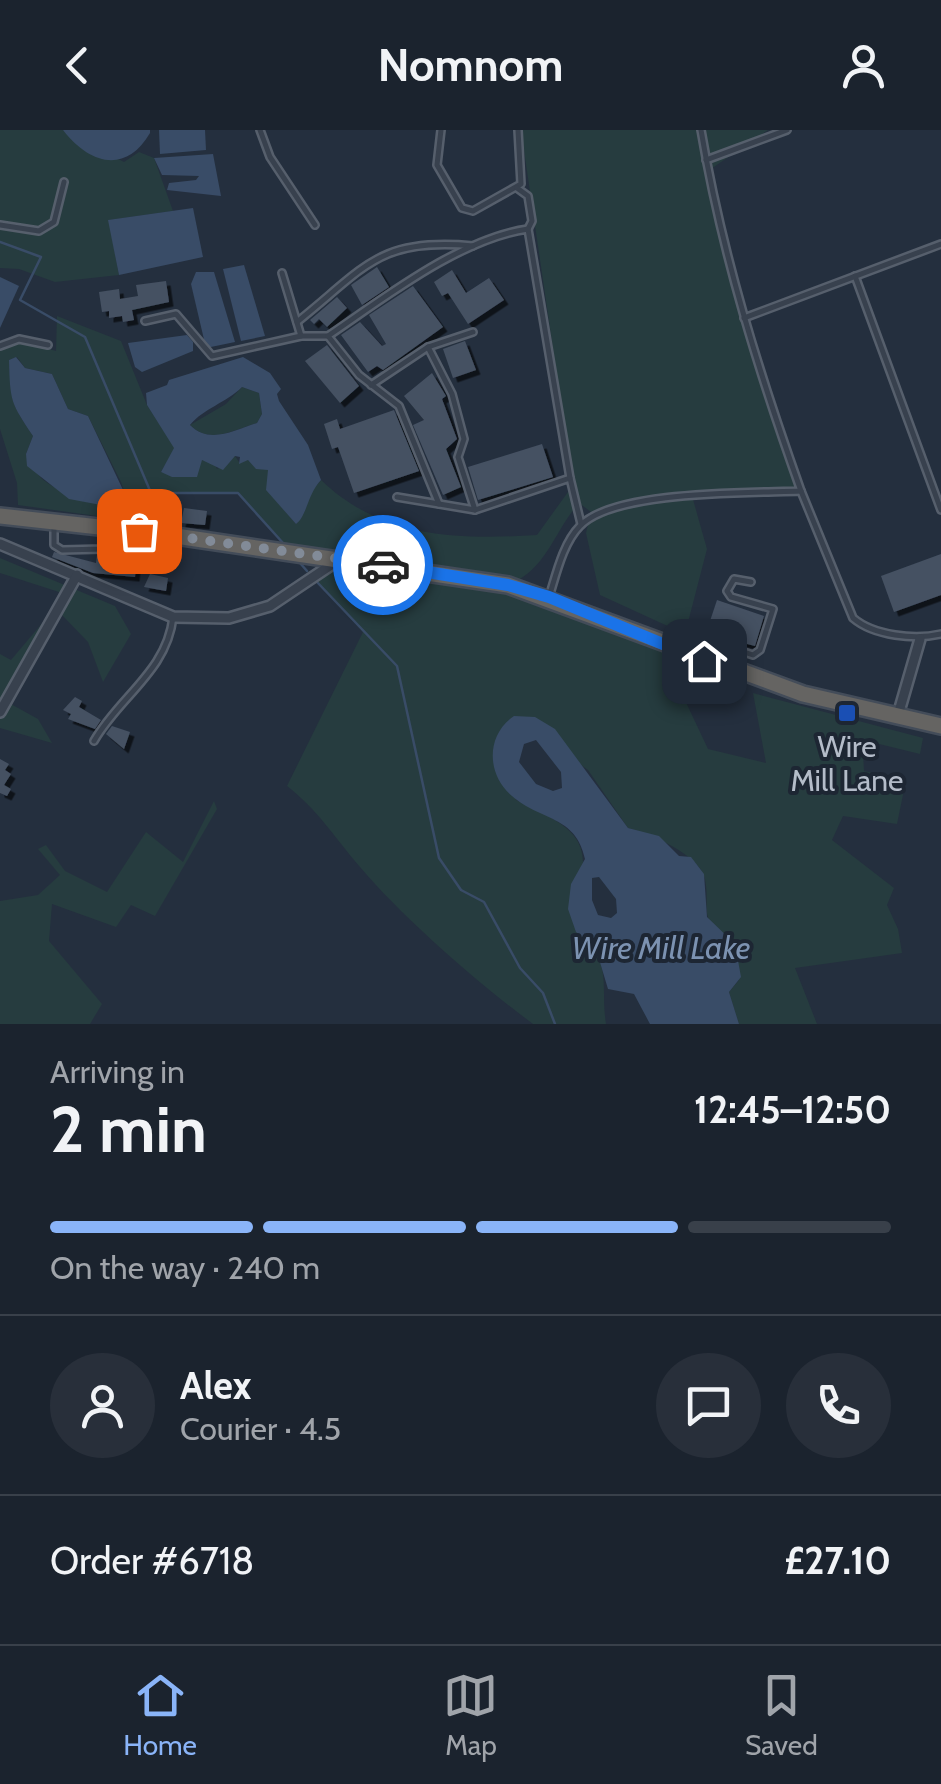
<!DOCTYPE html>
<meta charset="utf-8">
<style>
:root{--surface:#1b232e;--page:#282f3a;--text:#f1f3f6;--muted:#a0a4aa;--line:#39404a;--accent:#8ab4f8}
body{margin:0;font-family:Cabin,sans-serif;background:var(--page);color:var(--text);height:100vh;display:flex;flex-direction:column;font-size:38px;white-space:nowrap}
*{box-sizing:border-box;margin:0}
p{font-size:32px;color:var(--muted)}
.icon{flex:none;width:55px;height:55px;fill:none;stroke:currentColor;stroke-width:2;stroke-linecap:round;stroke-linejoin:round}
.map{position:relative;height:894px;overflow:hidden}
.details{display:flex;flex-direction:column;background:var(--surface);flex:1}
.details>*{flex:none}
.pin{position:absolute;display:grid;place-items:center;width:85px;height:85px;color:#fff;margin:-42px;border-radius:20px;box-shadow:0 5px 15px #0006}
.courier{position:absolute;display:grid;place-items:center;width:100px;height:100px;margin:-50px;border:8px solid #1a73e8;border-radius:50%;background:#fff;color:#222;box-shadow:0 2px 12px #0007}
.headline em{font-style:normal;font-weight:800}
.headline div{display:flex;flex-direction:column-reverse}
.headline{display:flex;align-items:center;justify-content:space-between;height:170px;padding:0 50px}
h1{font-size:65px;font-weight:800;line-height:75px}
.bar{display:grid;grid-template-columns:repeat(4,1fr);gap:15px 10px;align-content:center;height:120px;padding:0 50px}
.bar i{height:12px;border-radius:8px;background:var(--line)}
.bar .active{background:var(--accent)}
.bar p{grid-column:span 4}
.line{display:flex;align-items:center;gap:25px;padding:0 50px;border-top:2px solid var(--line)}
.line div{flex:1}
.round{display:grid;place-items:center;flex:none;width:105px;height:105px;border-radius:52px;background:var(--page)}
header{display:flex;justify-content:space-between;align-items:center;height:130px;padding:0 50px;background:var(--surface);font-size:45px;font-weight:800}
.tabs{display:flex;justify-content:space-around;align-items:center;height:140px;border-top:2px solid var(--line);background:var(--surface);font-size:28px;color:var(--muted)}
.tabs a{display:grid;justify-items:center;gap:5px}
.tabs .active{color:var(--accent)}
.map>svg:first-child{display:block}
.green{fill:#263c3f;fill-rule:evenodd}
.water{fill:#394c67;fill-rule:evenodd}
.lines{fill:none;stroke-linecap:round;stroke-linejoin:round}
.stream{stroke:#394c67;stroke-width:2.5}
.building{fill:#455162;filter:url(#shadow)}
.service-casing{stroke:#565f6c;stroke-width:10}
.minor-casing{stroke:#565f6c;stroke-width:14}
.trunk-casing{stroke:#434c59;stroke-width:20}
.service{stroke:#38414e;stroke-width:5}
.minor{stroke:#38414e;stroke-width:9}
.trunk{stroke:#656462;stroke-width:15}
.done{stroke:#828b98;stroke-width:10;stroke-dasharray:0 18}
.route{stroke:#1a73e8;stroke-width:12}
.transit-dot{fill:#1a4fb4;stroke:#1d2633;stroke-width:4}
.labels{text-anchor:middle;stroke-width:8;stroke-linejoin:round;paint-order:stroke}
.poi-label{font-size:30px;fill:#b4bcc9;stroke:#1d2633}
.water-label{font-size:32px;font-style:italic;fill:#7c92b1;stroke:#1d2633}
</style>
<header><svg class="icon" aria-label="back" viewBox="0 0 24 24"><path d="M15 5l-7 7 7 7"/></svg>Nomnom<svg class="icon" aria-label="person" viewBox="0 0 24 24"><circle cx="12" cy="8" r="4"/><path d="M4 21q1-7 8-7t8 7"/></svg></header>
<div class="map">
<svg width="941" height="894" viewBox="0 0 941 894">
<defs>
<filter id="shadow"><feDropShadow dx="4.5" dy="4.5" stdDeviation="0" flood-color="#0009"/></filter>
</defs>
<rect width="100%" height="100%" fill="#242f3e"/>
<!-- green -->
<g class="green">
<polygon points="0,0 63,0 124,32 139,22 154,28 173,81 109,90 119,145 55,152 19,139 0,138"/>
<path d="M 521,0 L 768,0 L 705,43 L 744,188 L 801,361 L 692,366 L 707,419 L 685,504 L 600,465 L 586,403 L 591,382 L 579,373 C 554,401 547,439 510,454 L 658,513 L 708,619 L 766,633 L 753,563 L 923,608 L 920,624 L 871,612 L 867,624 L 863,623 L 864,641 L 906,650 L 897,694 L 843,686 L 832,710 L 894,758 L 887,775 L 898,799 L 902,823 L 795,838 L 817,894 L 739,894 L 729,862 L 739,850 L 731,810 C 696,788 711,781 705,749 C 700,725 651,704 628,698 L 588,640 L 514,586 L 516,670 C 600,708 585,718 576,801 C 614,831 600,854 606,894 L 533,894 C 478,853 404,789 360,737 C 335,708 318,680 287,656 L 363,502 L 312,447 L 337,431 L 288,419 L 238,363 L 151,363 L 138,384 L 104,387 L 18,375 L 17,353 L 0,299 L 0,220 L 24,212 L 56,221 L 57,186 L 121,211 L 147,275 L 175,318 L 161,342 L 196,347 L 201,330 L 214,332 L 217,339 L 235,326 L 239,332 L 248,330 L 268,340 C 268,364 281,376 296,394 L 308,365 L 321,350 C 381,408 458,410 537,405 L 573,355 ZM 17,227 L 25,238 L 52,244 L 68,279 L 88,286 L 121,352 L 124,361 L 120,373 C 80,366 42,366 26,324 L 33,306 C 10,271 12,273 9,230 Z"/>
<path d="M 242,257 L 259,263 L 262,284 L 257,293 C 233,300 210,315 190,295 L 226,274 Z"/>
<polygon points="0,428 115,476 131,504 103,552 88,512 62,485 62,463 0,443"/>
<polygon points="44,491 50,504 9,573 38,589 52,613 0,598 0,524 11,530"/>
<polygon points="214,671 217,679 155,786 131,775 116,797 52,774 49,811 102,874 90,894 0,894 0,771 38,765 60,745 38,719 46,715 65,741 107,762 146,702 183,732"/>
</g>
<!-- water -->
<g class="water">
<path d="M 63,0 L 150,0 L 150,3 C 126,44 90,35 63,0 Z"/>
<polygon points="159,0 205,0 206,20 160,24"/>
<polygon points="213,24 221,66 167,60 169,53 196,50 199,46 162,45 154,28"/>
<polygon points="193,78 203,127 119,145 108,90"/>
<polygon points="244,135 265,206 241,211 223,139"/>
<polygon points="196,142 214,142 235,212 206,218 191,154"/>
<polygon points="0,147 19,156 0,198"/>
<polygon points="187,205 193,212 193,221 142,242 135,237 128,213"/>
<path d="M 16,227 L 25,238 L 52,244 L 68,279 L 88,286 L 124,362 L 117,378 L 69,369 L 27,336 L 26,324 L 33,306 C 11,273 10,272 9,230 Z"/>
<path d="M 243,227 L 270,243 L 281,259 L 277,264 L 279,271 L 308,315 L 321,350 C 307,365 307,386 296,394 L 266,360 L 268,340 L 256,339 L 248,330 L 239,334 L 240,327 L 235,326 L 223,340 L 202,330 L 197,347 L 172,347 L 161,342 L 174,318 L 147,275 L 146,263 L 167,255 L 169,250 ZM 242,257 L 259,263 L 262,284 L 257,293 C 234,300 210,315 190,295 C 204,278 226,273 242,257 Z"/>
<path d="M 514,586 L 535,587 L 555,599 L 628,698 L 659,706 L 679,726 L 691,727 L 704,744 L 707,787 L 735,814 L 741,847 L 729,862 L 739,894 L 650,894 L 634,864 L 608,859 L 596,819 L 576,802 L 568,779 L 571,754 L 585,729 C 576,685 540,691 512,666 C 486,644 486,605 514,586 ZM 536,610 L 561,642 L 562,658 L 553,661 L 536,654 L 519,632 L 524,614 ZM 599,747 L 616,769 L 617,783 L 611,788 L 598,785 L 592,770 L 592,748 Z"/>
</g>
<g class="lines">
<!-- stream -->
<g class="stream">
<polyline points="0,112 41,127 20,170 85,207 151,363 238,363 283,413"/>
<polyline points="300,433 307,441"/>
<polyline points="317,452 397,536 439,728 461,760 484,772 520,838 543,863 555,894"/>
</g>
</g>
<!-- building -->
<g class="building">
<polygon points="377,137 389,157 362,175 351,155"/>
<polygon points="452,140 466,163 489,148 504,170 468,194 448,163 442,166 434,152"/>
<polygon points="166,151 169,172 132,180 134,190 123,192 122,186 109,188 109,181 102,182 99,162 119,159 120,169 138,166 136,155"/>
<polygon points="413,156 443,197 383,240 377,236 368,242 341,205 360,192 382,216 386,214 369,185"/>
<polygon points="337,167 347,178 327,197 319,189 314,194 310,190"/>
<polygon points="465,211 476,240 453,248 443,219"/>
<polygon points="327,215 359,256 340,273 305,231"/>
<polygon points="432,243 446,266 442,269 457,309 446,319 461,357 443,365 413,295 424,290 404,266"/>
<polygon points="394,280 419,341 354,363 338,317 332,319 324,294 337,289 340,299"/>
<polygon points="542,314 553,347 478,370 468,337"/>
<polygon points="184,378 207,381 205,395 181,393"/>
<polygon points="54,422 96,433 97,425 137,428 135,447 93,443 52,427"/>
<polygon points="941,424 941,465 894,482 881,446"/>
<polygon points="150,444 168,448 166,461 144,457"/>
<polygon points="717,470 764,486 755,516 720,507 722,502 708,497"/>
<polygon points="75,567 82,571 79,577 101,590 95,599 68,589 71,584 63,580"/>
<polygon points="112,596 130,602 124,619 106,604"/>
<polygon points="0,629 9,634 5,640 11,644 4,655 11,659 7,666 0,663"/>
</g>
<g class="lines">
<defs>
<g id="service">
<polyline points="260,0 270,27 315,95"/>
<polyline points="441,0 437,35 462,78 473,81 521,54 518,0"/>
<polyline points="706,30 787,0"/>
<polyline points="517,58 528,66 532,91 528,99"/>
<polyline points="0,95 39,101 54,92 64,52"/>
<polyline points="282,143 301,206"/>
<polyline points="855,146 941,380"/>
<polyline points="744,188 941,114"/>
<polyline points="145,191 176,184 212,226 301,206 328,206"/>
<path d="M 297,192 C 365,138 378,107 473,116"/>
<polyline points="0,216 19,209 48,215"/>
<polyline points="428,217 473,202"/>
<polyline points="371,255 428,217 452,264 464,309 458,327 475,380"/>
<path d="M 801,361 L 853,488 C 874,506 915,510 941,504"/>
<polyline points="397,367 475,380 570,348 581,394"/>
<path d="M 439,374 L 399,276 L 359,245 L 328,206 C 384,168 461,108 528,99 L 570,348"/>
<polyline points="54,395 54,415 62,420 103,419 105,401"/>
<path d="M 549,467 C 556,445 563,413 580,396 C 614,360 751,363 801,361 C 759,243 722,124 701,0"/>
<polyline points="707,523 717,513 753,525 760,520 773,479 731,467 727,461 734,449 751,452"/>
<path d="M 94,611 C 119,567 167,541 173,487"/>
</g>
<g id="minor">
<polyline points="0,414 173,487 229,488 270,476 337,431"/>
<polyline points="0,582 77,445"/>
<polyline points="898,585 920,509"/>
</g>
<polyline id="trunk" points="0,386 162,404 508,455 803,564 941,596"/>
</defs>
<!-- service casing -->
<use href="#service" class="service-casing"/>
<!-- minor casing -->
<use href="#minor" class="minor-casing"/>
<!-- trunk casing -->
<use href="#trunk" class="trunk-casing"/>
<!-- service -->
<use href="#service" class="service"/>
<!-- minor -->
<use href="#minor" class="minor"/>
<!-- trunk -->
<use href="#trunk" class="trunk"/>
</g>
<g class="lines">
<!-- done -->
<polyline class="done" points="139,401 383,435"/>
<!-- route -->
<polyline class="route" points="383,435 508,455 549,467 704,531"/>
</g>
<!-- markers -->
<rect class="transit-dot" x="837" y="573" width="20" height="20" rx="5"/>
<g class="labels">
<!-- poi labels -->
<g class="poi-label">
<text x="847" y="627">Wire<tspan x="847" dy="34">Mill Lane</tspan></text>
</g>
<!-- water labels -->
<g class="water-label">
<text x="661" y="829">Wire Mill Lake</text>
</g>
</g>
</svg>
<div class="pin" style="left:139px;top:401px;background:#ea580c"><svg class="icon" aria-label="bag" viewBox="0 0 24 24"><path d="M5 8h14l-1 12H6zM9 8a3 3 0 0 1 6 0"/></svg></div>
<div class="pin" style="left:704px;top:531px;background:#1f2937"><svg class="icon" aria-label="home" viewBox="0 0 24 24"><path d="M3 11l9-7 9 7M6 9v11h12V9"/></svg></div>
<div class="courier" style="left:383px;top:435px"><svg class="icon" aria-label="car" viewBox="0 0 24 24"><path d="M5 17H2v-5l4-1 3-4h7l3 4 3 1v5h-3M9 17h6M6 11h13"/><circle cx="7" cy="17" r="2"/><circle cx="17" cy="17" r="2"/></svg></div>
</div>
<section class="details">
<div class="headline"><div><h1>2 min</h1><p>Arriving in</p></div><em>12:45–12:50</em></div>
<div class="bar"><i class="active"></i><i class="active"></i><i class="active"></i><i></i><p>On the way · 240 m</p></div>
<div class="line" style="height:180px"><a class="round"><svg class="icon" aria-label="person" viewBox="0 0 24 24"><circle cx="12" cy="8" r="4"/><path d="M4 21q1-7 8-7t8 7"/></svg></a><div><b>Alex</b><p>Courier · 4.5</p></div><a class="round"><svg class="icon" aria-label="chat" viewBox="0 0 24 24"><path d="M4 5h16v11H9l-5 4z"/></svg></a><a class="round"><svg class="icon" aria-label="phone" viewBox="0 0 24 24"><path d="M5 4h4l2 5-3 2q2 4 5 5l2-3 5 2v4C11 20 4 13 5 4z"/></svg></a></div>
<div class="line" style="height:130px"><div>Order #6718</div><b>£27.10</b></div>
</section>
<nav class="tabs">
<a class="active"><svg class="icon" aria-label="home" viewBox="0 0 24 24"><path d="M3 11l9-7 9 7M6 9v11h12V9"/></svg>Home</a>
<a><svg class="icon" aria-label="map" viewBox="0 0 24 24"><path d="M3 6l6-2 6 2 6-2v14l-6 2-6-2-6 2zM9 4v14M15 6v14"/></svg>Map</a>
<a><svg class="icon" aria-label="saved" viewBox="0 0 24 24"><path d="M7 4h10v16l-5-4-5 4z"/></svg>Saved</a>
</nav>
